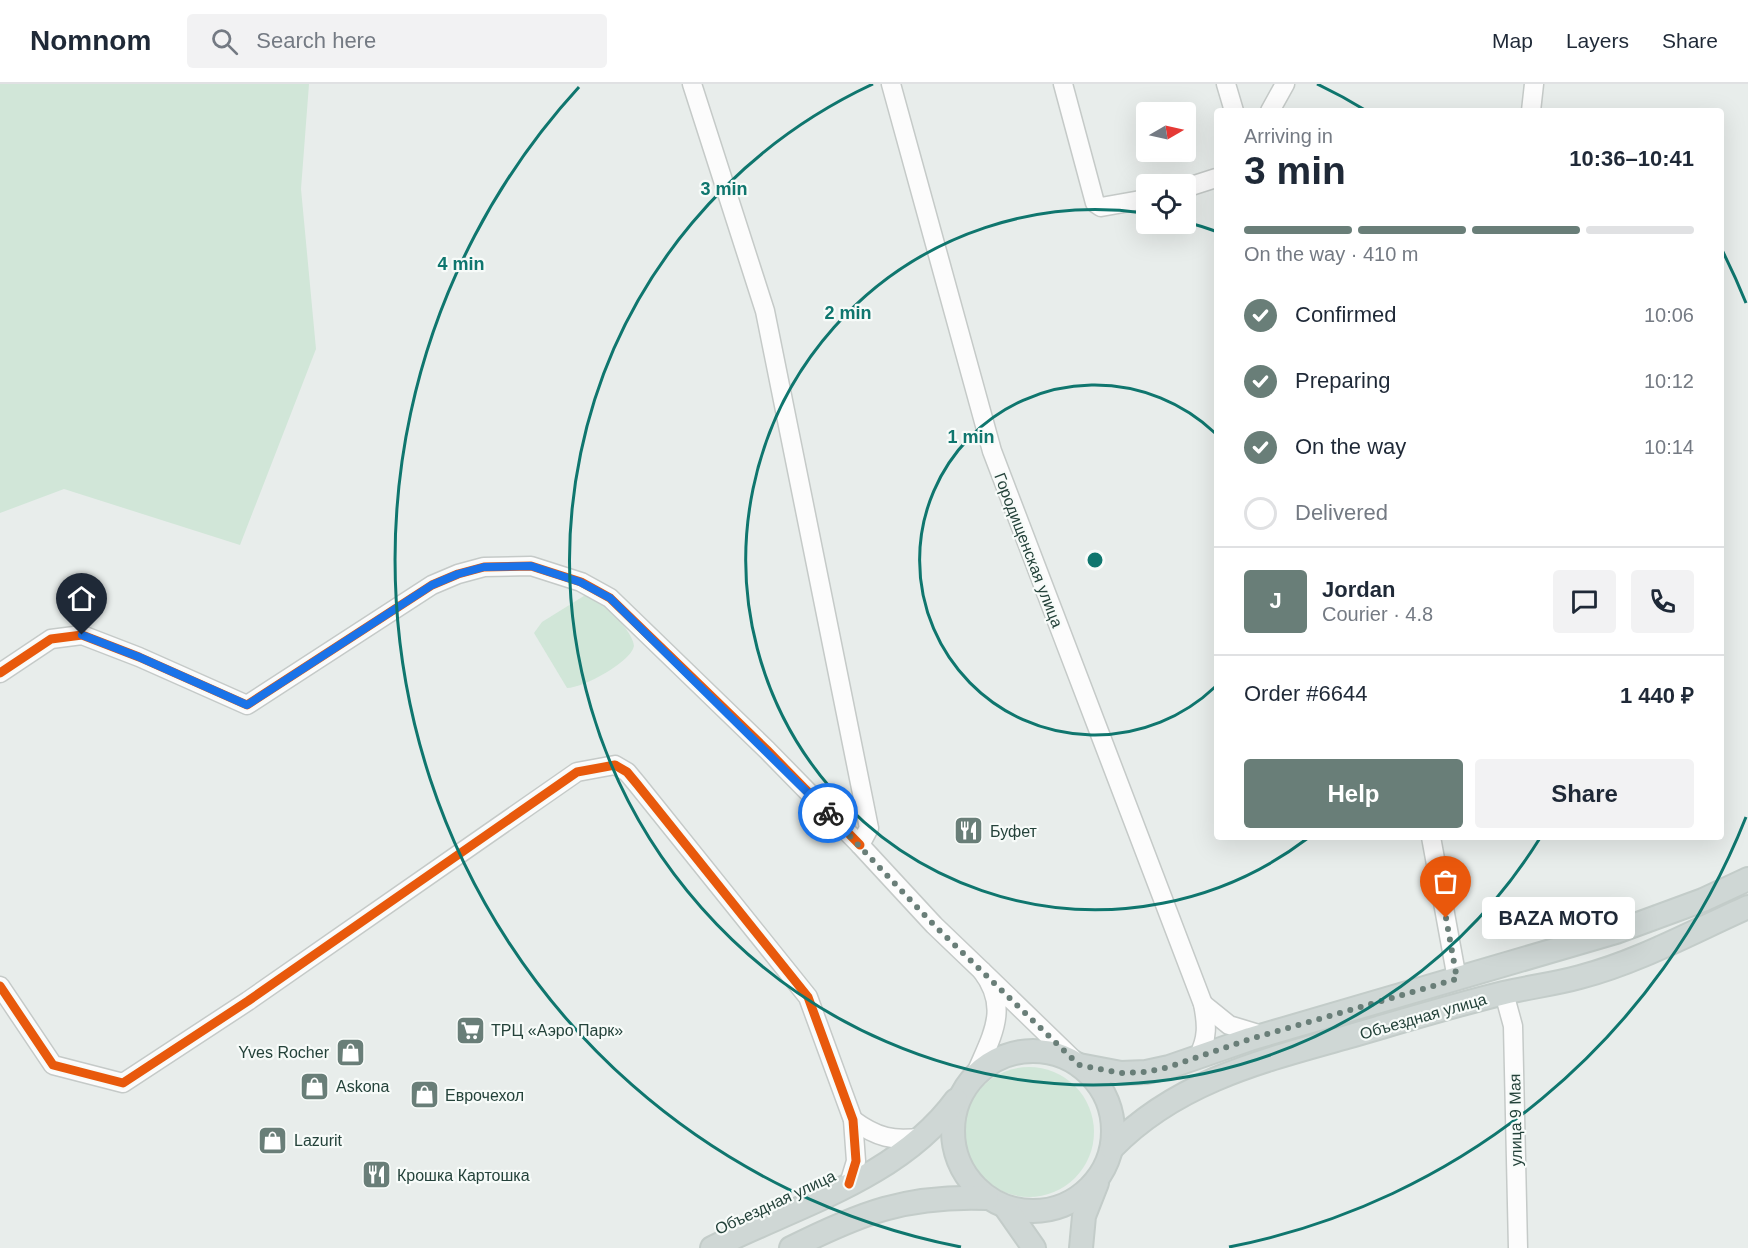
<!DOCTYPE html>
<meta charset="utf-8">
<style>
:root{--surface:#fff;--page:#f2f2f3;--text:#1f2937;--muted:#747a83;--line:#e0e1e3;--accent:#697e78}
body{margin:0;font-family:Helvetica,sans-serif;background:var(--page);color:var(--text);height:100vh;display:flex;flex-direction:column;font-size:22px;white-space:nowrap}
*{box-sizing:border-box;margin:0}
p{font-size:20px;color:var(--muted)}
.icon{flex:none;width:33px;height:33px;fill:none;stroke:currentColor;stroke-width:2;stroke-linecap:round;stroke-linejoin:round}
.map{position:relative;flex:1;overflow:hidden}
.details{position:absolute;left:1214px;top:24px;width:510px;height:732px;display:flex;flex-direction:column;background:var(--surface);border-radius:6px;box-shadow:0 6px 24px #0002}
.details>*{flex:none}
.needle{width:39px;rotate:81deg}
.buttons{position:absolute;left:1136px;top:18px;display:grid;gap:12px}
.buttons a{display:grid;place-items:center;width:60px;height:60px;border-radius:6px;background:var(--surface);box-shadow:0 6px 24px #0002;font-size:30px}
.pin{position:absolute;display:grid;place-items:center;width:51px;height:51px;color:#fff;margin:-62px -26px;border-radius:50% 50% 50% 0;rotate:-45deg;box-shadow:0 0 6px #0007}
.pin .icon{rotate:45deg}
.courier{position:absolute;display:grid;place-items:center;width:60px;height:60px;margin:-30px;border:4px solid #1a73e8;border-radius:50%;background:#fff;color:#222;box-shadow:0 2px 8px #0007}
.bubble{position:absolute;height:42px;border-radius:6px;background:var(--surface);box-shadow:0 6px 24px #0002;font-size:20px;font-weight:600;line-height:42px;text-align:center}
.summary em{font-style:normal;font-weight:600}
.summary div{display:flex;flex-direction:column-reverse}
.summary{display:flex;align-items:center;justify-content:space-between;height:102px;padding:0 30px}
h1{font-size:39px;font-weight:600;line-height:45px}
.bar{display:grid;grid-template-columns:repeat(4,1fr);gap:9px 6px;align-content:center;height:72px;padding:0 30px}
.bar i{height:8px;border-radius:4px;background:var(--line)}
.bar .selected{background:var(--accent)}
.bar p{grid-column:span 4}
.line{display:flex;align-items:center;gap:15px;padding:0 30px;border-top:2px solid var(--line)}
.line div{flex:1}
.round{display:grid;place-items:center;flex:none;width:63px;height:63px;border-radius:6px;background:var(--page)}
ol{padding:0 30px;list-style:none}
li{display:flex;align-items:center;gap:18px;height:66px}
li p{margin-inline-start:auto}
li .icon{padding:6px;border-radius:50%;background:var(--accent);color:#fff;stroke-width:4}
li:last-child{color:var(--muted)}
li i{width:33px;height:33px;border:3px solid var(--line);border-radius:50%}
.action{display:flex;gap:12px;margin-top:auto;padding:12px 30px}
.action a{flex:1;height:69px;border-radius:6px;background:var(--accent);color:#fff;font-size:24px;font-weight:600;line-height:69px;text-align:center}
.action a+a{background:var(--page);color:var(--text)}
header{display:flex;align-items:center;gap:36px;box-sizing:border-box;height:84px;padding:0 30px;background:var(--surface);border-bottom:2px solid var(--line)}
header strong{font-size:28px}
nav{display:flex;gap:33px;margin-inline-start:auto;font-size:21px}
.search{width:420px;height:54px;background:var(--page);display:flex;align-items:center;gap:15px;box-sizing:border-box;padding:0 21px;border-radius:6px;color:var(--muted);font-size:22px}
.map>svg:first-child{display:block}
.green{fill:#d1e6d8}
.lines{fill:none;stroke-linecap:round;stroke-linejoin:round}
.minor-casing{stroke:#c5cac8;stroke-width:21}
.major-casing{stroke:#c3ccc9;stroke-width:26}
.minor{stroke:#fcfcfc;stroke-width:18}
.major{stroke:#cfd7d5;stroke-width:22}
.cycleway-casing{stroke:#f7fbf9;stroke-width:13}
.cycleway{stroke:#e8590c;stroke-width:9}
.done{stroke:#697e78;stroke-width:6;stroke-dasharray:0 10.8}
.route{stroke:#1a73e8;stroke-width:8}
.ring{fill:none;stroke:#0f766e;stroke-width:3}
.labels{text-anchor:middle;stroke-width:4.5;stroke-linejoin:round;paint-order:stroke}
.street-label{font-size:16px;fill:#24423a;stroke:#f7fbf9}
.poi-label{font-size:16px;fill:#24423a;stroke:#f7fbf9;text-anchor:start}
.centre{fill:#0f766e;stroke:#f7fbf9;stroke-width:3}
.ring-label{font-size:18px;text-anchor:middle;font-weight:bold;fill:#0f766e;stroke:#f7fbf9;stroke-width:4.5;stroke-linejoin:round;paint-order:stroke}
</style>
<header>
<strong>Nomnom</strong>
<div class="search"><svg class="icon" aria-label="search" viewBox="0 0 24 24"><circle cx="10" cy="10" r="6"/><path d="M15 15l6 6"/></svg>Search here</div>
<nav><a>Map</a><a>Layers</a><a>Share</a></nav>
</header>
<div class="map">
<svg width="1748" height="1164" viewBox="0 0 1748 1164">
<rect width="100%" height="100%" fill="#e8edeb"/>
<!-- green -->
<g class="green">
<polygon points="0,0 309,0 301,105 316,265 240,461 64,405 0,429"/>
<path d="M 587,510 C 601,515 633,547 634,562 C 631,578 583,604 567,604 L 534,549 L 542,538 Z"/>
<circle cx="1029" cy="1048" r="65"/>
</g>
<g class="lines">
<defs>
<g id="minor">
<polyline points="692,0 765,227 869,744 860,761 934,841 982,887"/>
<path d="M 891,0 L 992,367 L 1203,920 C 1207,940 1208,954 1198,973"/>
<polyline points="1063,0 1095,119 1101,123 1146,115"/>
<polyline points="1226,0 1234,27"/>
<polyline points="1270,27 1285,0"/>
<polyline points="1531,27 1534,0"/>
<polyline points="1185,104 1216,94"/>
<polyline points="0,589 51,555 82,551 139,573 247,621 432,501 458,490 484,483 531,482 581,498 610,514 767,666 860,761"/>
<polyline points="1431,753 1457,895"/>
<polyline points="0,902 53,981 123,999 248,917 577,688 615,681 627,688 637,700 808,913 853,1036 856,1077 849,1100"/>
<polyline points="1504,909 1513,942 1518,1164"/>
<polyline points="1203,920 1229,941 1262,951"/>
<path d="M 976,989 C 992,951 1010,924 982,887 L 1079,981"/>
<path d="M 853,1036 C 876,1053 894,1058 922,1053"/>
</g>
<g id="major">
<circle cx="1033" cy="1047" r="80"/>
<polyline points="1079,981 1121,989 1146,988 1169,983 1250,955 1616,848 1703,816 1748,795"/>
<path d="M 1112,1064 C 1176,998 1261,977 1347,953 C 1399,938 1451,922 1504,909 C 1529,903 1555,900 1580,893 C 1638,878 1694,847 1748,823"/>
<polyline points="1006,1124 1034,1164"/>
<path d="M 712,1164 C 796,1122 899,1094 956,1016"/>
<path d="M 791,1164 C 861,1129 906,1111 987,1114"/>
<polyline points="1081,1164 1084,1132 1097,1099"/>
</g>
</defs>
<!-- minor casing -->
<use href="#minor" class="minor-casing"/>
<!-- major casing -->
<use href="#major" class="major-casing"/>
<!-- minor -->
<use href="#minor" class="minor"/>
<!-- major -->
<use href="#major" class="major"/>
<defs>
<g id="cycleway">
<polyline points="0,589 51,555 82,551 139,573 247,621 432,501 458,490 484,483 531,482 581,498 610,514 767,666 860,761"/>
<polyline points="0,902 53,981 123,999 248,917 577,688 615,681 627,688 637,700 808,913 853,1036 856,1077 849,1100"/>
</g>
</defs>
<!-- cycleway casing -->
<use href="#cycleway" class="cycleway-casing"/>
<!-- cycleway -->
<use href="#cycleway" class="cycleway"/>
</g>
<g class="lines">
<!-- done -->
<polyline class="done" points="828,729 934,841 1079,981 1121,989 1146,988 1169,983 1250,955 1457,895 1446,834"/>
<!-- route -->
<polyline class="route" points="82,551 139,573 247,621 432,501 458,490 484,483 531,482 580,498 610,514 828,729"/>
</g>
<!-- distance rings -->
<g class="ring">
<path d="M1215 603A175 175 0 1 1 1215 349"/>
<path d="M1308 754A350 350 0 1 1 1144 129M1186 138A350 350 0 0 1 1215 147"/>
<path d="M1540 754A525 525 0 1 1 873 0M1317 0A525 525 0 0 1 1365 26"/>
<path d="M1746 733A700 700 0 0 1 1229 1163M961 1163A700 700 0 0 1 579 3M1721 164A700 700 0 0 1 1746 219"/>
</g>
<!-- icons -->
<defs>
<symbol id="restaurant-square" viewBox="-11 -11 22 22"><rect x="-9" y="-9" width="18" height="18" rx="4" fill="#697e78" stroke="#f7fbf9"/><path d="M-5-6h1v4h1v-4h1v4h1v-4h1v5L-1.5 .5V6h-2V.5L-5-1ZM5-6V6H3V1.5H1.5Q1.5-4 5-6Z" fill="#fff"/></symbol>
<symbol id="supermarket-square" viewBox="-11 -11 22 22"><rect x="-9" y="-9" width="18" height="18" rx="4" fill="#697e78" stroke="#f7fbf9"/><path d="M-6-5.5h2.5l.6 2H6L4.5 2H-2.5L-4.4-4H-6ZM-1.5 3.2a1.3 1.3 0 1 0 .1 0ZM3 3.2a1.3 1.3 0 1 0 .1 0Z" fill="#fff"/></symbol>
<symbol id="shop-square" viewBox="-11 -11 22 22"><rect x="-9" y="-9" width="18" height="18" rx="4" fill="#697e78" stroke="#f7fbf9"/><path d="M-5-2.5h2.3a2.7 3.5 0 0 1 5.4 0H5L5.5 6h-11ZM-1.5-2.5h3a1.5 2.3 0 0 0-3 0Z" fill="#fff"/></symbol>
</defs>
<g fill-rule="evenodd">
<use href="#restaurant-square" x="952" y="730" width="33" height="33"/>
<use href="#supermarket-square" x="454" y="930" width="33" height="33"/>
<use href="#shop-square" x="334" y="952" width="33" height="33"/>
<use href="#shop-square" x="298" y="986" width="33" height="33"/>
<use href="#shop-square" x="408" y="994" width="33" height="33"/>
<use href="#shop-square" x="256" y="1040" width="33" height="33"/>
<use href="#restaurant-square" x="360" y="1074" width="33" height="33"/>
</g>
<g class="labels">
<!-- street labels -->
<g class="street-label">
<text transform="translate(1029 466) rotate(69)" y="6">Городищенская улица</text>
<text transform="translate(1423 932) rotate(-16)" y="6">Объездная улица</text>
<text transform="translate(1515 1036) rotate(-91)" y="6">улица 9 Мая</text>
<text transform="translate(775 1118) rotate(-25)" y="6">Объездная улица</text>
</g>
<!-- poi labels -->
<g class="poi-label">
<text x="990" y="753">Буфет</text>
<text x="491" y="952">ТРЦ «Аэро Парк»</text>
<text x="329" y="974" text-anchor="end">Yves Rocher</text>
<text x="336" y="1008">Askona</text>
<text x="445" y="1017">Еврочехол</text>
<text x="294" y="1062">Lazurit</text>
<text x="397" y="1097">Крошка Картошка</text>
</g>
</g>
<circle cx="1095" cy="476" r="9" class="centre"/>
<g class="ring-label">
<text x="724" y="111">3 min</text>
<text x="461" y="186">4 min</text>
<text x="848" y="235">2 min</text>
<text x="971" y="359">1 min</text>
</g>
</svg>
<div class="buttons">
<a><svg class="needle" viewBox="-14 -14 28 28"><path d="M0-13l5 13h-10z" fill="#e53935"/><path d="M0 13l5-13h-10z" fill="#747a83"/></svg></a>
<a><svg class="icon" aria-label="locate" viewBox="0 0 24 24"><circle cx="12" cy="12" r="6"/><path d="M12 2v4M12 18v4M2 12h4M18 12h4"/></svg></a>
</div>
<div class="pin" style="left:1446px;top:834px;background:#ea580c"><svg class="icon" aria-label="bag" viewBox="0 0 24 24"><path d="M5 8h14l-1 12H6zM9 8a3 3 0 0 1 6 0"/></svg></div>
<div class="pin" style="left:82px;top:551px;background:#1f2937"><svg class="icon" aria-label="home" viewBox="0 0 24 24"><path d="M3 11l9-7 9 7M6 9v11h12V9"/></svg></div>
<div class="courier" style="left:828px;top:729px"><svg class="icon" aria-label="bike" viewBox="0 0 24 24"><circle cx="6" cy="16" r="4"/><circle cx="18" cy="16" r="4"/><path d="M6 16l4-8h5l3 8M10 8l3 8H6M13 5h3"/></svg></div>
<div class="bubble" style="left:1482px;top:813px;width:153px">BAZA MOTO</div>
<section class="details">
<div class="summary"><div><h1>3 min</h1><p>Arriving in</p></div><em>10:36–10:41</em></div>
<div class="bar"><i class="selected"></i><i class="selected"></i><i class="selected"></i><i></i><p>On the way · 410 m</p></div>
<ol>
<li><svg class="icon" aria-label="check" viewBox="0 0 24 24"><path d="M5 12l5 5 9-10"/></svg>Confirmed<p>10:06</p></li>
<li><svg class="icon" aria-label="check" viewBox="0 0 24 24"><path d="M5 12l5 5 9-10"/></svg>Preparing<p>10:12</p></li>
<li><svg class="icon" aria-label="check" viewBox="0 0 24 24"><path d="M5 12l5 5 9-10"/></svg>On the way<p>10:14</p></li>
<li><i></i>Delivered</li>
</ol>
<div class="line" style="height:108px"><b class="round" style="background:var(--accent);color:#fff">J</b><div><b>Jordan</b><p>Courier · 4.8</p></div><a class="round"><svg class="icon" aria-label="chat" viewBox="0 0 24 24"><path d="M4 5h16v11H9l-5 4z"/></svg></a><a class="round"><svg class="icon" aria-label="phone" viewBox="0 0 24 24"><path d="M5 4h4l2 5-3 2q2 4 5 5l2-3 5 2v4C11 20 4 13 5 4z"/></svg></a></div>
<div class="line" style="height:78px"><div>Order #6644</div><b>1 440 ₽</b></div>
<div class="action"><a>Help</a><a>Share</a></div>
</section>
</div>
